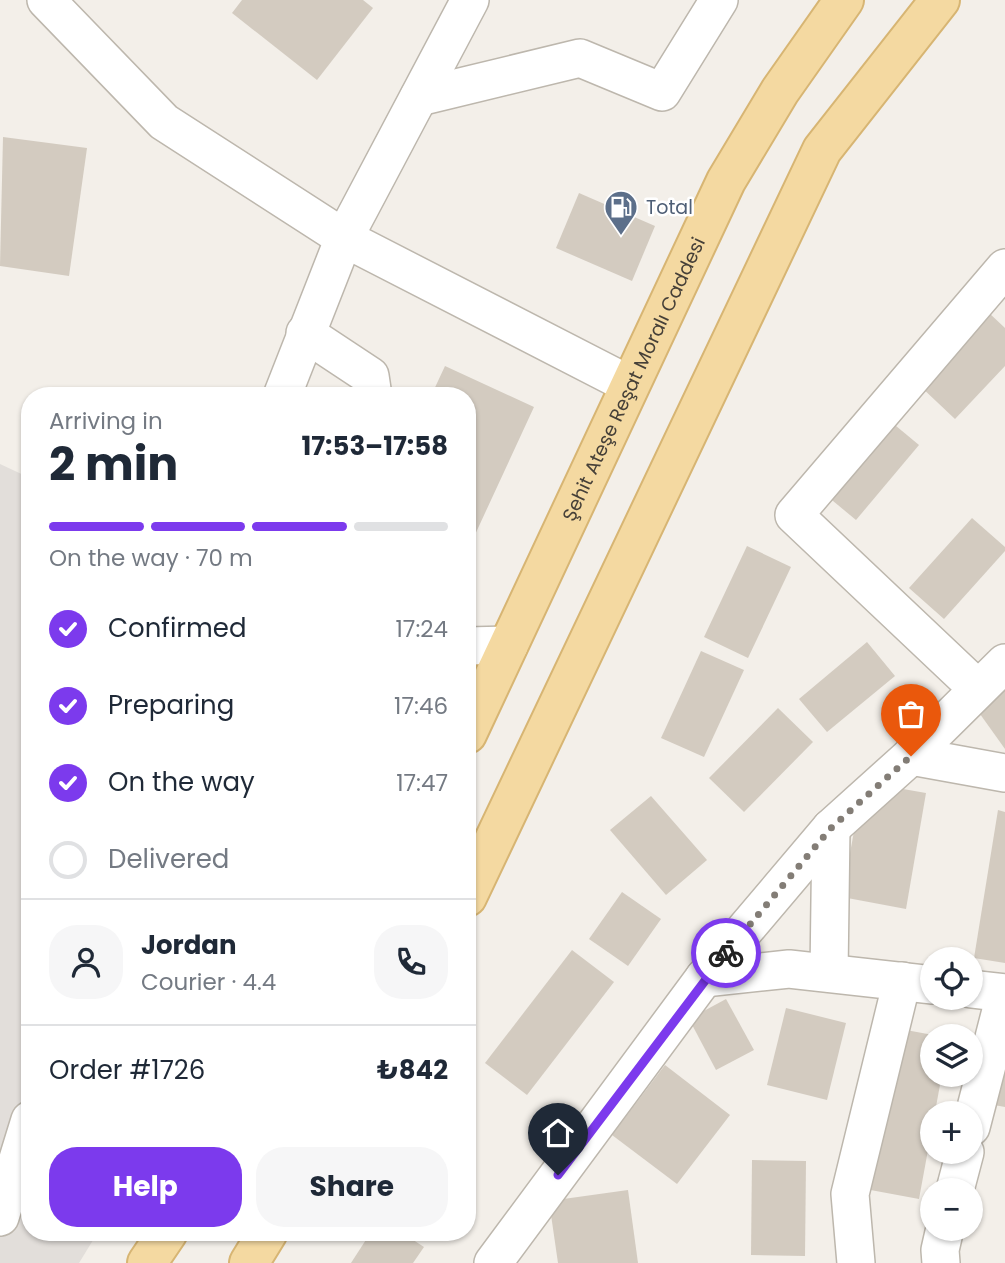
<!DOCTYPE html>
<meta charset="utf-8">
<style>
:root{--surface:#fff;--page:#f6f6f7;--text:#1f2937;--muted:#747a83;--line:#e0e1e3;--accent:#7c3aed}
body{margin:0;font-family:Poppins,sans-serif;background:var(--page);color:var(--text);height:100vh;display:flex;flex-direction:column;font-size:26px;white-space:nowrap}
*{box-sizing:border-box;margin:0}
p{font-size:23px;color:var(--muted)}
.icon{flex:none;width:38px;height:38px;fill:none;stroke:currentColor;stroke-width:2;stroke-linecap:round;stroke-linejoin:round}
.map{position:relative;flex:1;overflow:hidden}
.drawer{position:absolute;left:21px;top:387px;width:455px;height:854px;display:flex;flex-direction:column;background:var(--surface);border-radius:28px;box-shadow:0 2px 5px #0004}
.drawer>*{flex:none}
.buttons{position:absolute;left:920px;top:947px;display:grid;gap:14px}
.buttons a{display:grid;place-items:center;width:63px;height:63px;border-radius:50%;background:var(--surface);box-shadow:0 2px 5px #0004;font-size:35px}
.pin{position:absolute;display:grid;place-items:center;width:60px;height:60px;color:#fff;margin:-72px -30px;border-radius:50% 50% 50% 0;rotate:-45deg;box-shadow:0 0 7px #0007}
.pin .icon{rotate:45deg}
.courier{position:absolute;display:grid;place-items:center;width:70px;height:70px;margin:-35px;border:5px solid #7c3aed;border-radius:50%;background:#fff;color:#222;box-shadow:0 2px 9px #0007}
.headline em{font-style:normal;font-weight:700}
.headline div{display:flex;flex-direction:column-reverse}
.headline{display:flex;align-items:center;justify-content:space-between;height:119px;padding:0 28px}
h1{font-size:46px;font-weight:700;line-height:52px}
.bar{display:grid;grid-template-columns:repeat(4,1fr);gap:10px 7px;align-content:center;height:84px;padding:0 28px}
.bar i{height:9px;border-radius:5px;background:var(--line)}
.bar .active{background:var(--accent)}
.bar p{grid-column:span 4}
.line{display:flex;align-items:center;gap:18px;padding:0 28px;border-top:2px solid var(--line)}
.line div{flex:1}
.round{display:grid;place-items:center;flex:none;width:74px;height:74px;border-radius:28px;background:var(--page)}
ol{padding:0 28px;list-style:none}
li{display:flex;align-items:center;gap:21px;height:77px}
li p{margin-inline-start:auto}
li .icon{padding:7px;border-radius:50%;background:var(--accent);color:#fff;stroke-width:4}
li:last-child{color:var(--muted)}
li i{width:38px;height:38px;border:4px solid var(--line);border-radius:50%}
.action{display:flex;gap:14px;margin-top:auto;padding:14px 28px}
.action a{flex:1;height:80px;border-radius:28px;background:var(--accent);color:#fff;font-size:28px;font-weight:700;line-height:80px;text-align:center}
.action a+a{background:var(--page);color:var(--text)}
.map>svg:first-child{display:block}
.industrial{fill:#e2deda}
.building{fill:#d3cbc0}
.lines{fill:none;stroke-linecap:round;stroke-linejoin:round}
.minor-casing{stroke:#bdb7ad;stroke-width:40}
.major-casing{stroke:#d7b573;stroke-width:42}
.minor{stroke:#fff;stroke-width:37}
.major{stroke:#f4d9a1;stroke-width:38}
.done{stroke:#837d76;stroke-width:7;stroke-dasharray:0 12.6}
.route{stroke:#7c3aed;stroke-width:9}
.labels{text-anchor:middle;stroke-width:5;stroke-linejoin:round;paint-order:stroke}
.service-label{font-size:19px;fill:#4e5e75;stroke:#fff;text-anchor:start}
.street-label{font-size:19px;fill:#464038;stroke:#fff}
</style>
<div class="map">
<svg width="1005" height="1263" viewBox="0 0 1005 1263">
<rect width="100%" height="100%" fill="#f3efe9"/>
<!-- industrial -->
<polygon class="industrial" points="0,464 30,478 30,1232 98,1232 79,1263 0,1263"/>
<!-- building -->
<g class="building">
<polygon points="242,0 363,0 373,8 317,80 232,13"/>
<polygon points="3,137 87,148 69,276 0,266"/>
<polygon points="579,193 655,226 632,281 556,248"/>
<polygon points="988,312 1005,328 1005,366 955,419 919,385"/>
<polygon points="445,366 534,407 467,552 467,396 431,396"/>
<polygon points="884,416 919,445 856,520 821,491"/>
<polygon points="972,518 1005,547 1005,551 944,619 909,588"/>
<polygon points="747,546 791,567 748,658 704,637"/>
<polygon points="867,642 895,676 827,732 799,699"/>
<polygon points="701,651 744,670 704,757 661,738"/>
<polygon points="1005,686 1005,749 975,707"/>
<polygon points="778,708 813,742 744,812 709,778"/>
<polygon points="863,782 926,793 906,909 842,897"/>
<polygon points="651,796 707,860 666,895 610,830"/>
<polygon points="998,810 1005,812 1005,963 974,958"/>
<polygon points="622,892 661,919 628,966 589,939"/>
<polygon points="572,950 614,982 527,1095 485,1063"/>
<polygon points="726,999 754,1050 716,1070 689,1019"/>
<polygon points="786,1008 846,1023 827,1100 767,1085"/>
<polygon points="879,1025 933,1035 933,1074 942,1074 919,1199 849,1186"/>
<polygon points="1005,1044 1005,1107 983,1103"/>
<polygon points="665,1065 730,1115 677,1184 612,1135"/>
<polygon points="467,1160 476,1166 467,1180"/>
<polygon points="752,1160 806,1161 805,1256 751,1255"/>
<polygon points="628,1190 638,1263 558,1263 549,1201"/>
<polygon points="371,1232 401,1232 424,1247 413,1263 351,1263"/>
</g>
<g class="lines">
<defs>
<g id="minor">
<polyline points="46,0 164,122 344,238 630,385"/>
<polyline points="419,97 580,58 662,92 719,0"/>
<polyline points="305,333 370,376 373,396"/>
<polyline points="282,396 344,238 470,0"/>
<polyline points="467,646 509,645"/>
<polyline points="978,689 794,515 1005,268"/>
<polyline points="911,756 1005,773"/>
<polyline points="829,973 831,828"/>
<polyline points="704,978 789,969 933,985"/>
<polyline points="971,989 1005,993"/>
<polyline points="971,1127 1005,995"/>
<polyline points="955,1190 965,1152"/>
<polyline points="0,1217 30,1120"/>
<polyline points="493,1263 704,978 831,828 911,756 1005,663"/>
<polyline points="856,1263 850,1194 902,981"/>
<polyline points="941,1263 940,1250 945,1228"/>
</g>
<g id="major">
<path id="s1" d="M 467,734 L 726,181 L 780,91 L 844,0"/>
<polyline points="467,897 822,150 940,0"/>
<polyline points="147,1263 168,1232"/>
<polyline points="249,1263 268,1232"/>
</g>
</defs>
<!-- minor casing -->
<use href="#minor" class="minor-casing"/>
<!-- major casing -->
<use href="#major" class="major-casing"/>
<!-- minor -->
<use href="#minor" class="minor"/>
<!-- major -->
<use href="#major" class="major"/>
</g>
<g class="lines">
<!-- done -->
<polyline class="done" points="726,953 831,828 911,756"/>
<!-- route -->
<polyline class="route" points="558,1175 726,953"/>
</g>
<!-- icons -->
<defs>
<symbol id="fuel-pin" viewBox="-11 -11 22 30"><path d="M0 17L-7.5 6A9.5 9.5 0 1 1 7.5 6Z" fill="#5c6f8a" stroke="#fff"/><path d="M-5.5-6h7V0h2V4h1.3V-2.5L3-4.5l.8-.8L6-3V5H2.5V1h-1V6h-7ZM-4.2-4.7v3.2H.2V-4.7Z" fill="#fff"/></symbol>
</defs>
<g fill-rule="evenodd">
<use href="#fuel-pin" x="602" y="188" width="38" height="52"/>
</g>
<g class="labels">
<!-- service labels -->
<g class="service-label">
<text x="646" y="214">Total</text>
</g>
<!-- street labels -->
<g class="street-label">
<text dy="7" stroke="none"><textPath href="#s1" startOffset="392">Şehit Ateşe Reşat Moralı Caddesi</textPath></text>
</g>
</g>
</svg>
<div class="buttons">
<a><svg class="icon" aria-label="locate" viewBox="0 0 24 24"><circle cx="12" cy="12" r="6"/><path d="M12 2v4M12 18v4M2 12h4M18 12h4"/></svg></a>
<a><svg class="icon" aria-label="layers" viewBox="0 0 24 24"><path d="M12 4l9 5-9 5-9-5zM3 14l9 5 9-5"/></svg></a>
<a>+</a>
<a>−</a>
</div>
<div class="pin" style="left:911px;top:756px;background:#ea580c"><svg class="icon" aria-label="bag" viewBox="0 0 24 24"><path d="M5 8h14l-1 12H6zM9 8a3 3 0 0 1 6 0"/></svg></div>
<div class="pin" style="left:558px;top:1175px;background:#1f2937"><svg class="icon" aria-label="home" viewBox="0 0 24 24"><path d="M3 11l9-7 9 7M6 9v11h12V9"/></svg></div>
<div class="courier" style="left:726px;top:953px"><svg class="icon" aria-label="bike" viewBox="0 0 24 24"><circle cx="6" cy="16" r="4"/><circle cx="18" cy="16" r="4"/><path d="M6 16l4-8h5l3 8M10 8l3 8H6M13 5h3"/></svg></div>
<section class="drawer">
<div class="headline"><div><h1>2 min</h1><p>Arriving in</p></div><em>17:53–17:58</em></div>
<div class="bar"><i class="active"></i><i class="active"></i><i class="active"></i><i></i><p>On the way · 70 m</p></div>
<ol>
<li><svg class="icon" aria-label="check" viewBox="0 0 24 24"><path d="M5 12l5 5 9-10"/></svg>Confirmed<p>17:24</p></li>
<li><svg class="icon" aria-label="check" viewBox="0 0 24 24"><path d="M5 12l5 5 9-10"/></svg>Preparing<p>17:46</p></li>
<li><svg class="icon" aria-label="check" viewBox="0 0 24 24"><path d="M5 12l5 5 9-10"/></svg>On the way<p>17:47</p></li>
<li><i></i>Delivered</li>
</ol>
<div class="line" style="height:126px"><a class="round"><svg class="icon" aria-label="person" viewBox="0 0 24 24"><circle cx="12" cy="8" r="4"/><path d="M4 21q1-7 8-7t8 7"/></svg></a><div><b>Jordan</b><p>Courier · 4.4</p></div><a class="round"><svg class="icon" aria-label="phone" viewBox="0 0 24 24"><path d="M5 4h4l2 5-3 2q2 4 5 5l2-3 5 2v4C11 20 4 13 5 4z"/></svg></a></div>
<div class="line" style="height:91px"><div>Order #1726</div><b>₺842</b></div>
<div class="action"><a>Help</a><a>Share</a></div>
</section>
</div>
